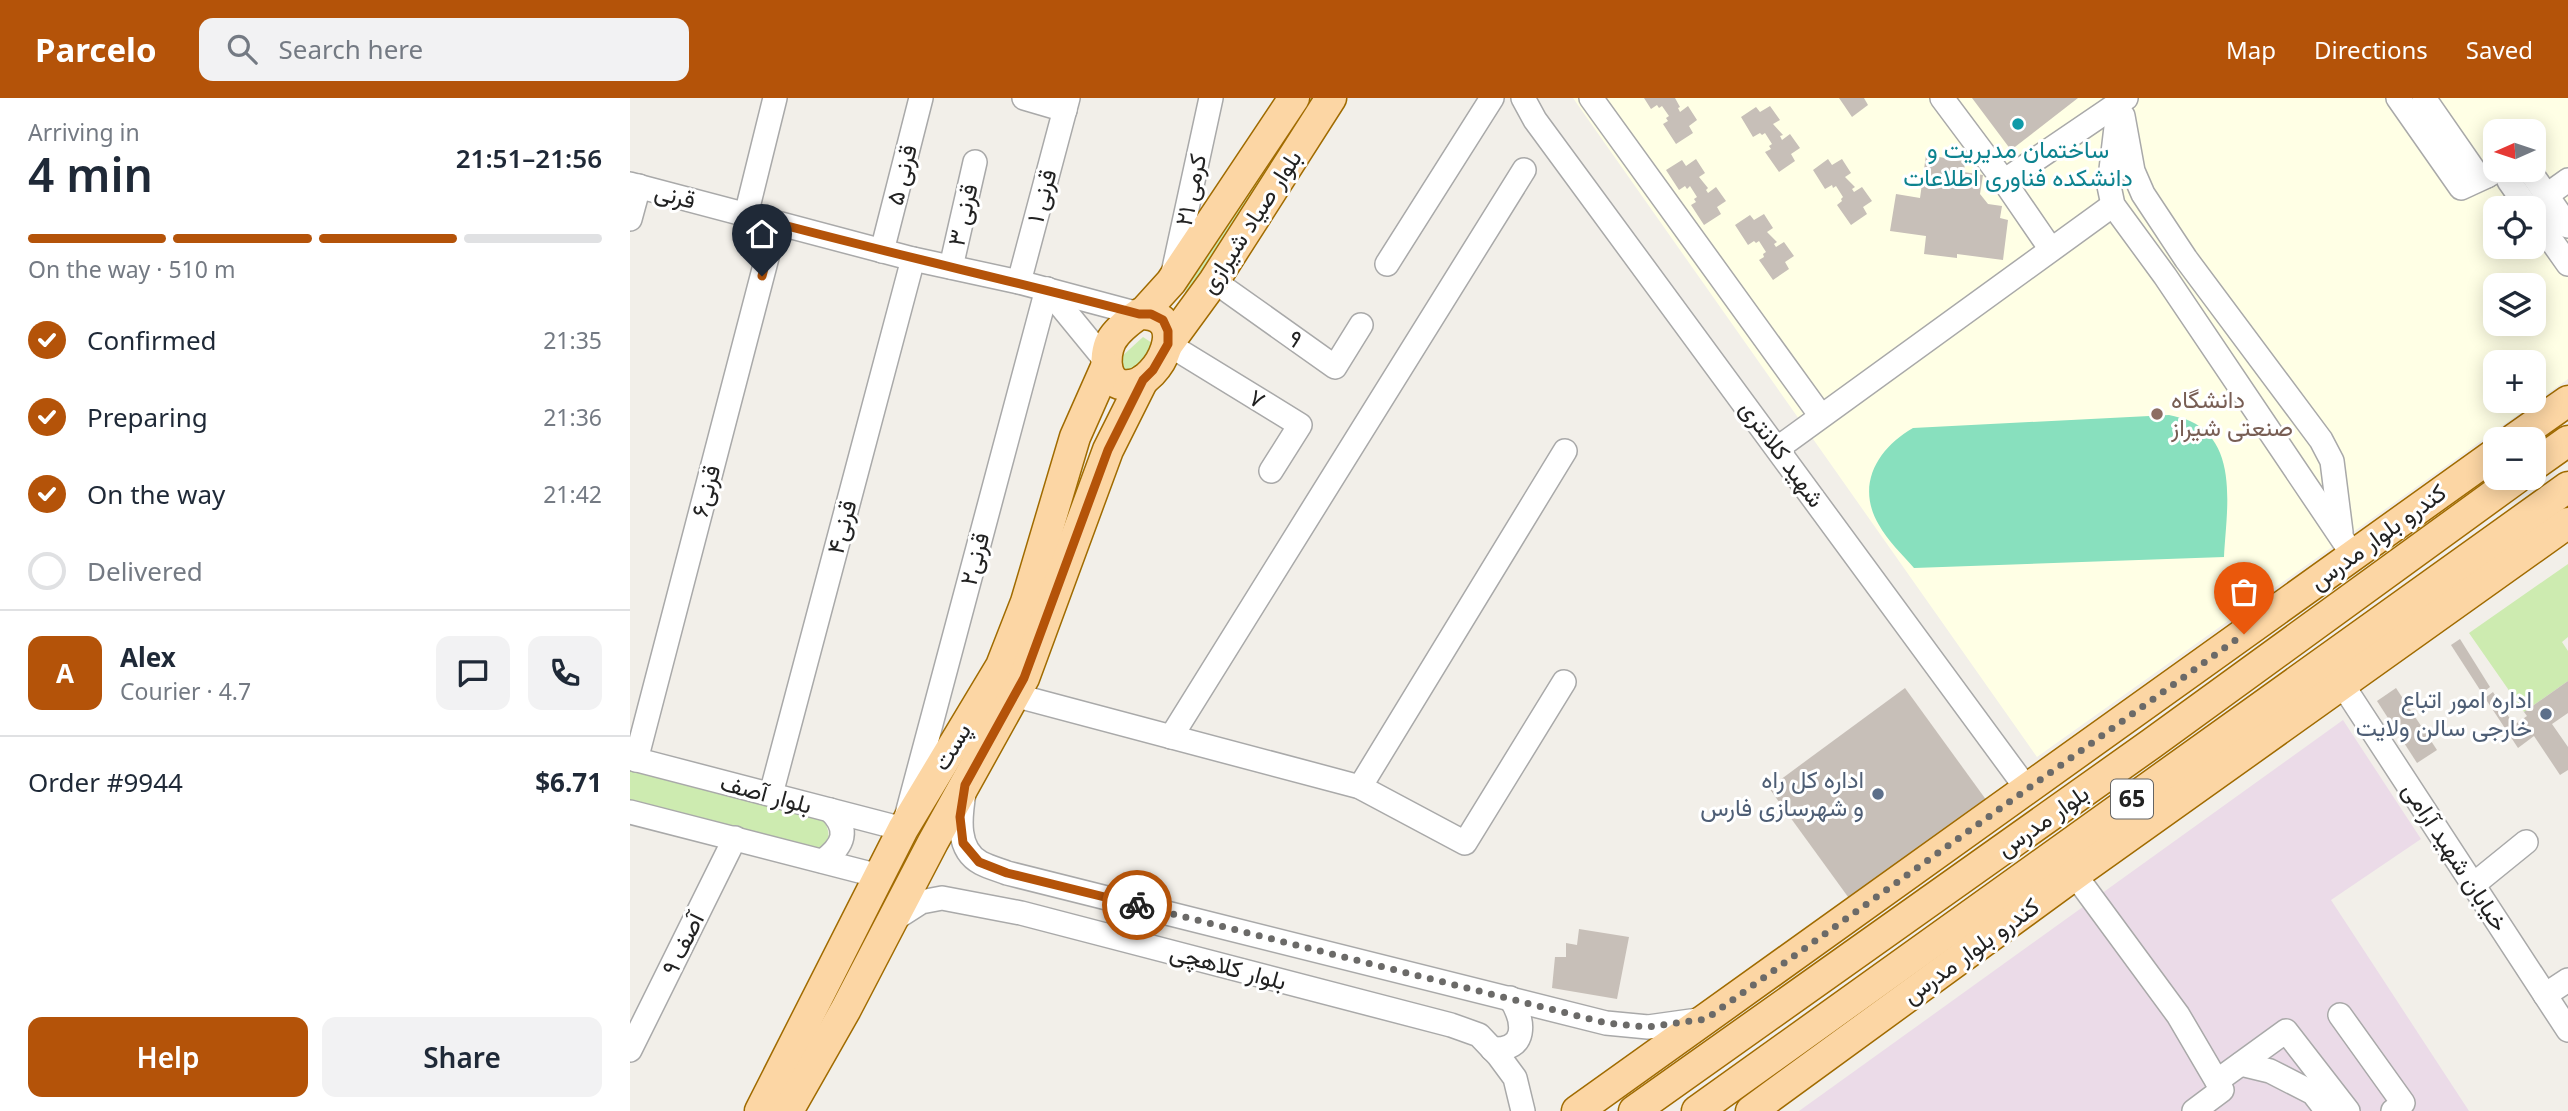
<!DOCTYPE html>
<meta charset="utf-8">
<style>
:root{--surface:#fff;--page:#f2f2f3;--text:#1f2937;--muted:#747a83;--line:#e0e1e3;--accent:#b45309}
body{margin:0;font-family:"Noto Sans",Vazirmatn,sans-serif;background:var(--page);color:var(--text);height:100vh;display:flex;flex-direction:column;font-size:26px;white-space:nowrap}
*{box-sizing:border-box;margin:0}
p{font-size:23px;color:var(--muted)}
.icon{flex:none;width:38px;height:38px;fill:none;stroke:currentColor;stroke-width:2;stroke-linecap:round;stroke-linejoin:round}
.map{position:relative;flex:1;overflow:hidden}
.panel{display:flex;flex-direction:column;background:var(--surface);width:630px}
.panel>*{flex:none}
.needle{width:46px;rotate:267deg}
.controls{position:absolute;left:1853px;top:21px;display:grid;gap:14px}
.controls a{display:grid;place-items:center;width:63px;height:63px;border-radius:14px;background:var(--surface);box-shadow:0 4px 18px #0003;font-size:35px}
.pin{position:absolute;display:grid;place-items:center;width:60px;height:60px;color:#fff;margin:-72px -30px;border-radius:50% 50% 50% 0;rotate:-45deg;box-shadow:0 0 7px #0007}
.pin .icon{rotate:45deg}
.courier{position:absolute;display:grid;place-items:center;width:70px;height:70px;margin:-35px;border:5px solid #b45309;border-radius:50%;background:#fff;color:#222;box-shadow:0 2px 9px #0007}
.overview em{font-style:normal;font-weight:600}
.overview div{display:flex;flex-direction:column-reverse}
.overview{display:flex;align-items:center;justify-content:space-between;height:119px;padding:0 28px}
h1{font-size:46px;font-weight:600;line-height:52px}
.bar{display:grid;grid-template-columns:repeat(4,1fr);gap:10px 7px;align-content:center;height:84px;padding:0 28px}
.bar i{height:9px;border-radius:5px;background:var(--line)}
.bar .active{background:var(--accent)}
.bar p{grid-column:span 4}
.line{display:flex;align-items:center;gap:18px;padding:0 28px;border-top:2px solid var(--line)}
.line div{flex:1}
.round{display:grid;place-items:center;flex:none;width:74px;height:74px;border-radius:14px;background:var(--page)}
ol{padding:0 28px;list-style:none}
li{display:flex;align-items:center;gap:21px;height:77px}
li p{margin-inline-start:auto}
li .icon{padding:7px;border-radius:50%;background:var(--accent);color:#fff;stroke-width:4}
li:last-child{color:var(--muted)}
li i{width:38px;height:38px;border:4px solid var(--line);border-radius:50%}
.primary-button{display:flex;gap:14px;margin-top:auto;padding:14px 28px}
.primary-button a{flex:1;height:80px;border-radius:14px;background:var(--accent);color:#fff;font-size:28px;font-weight:600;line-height:80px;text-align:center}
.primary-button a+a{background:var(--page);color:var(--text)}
header{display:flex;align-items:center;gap:42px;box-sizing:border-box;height:98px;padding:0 35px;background:var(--accent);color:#fff}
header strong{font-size:33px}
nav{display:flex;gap:38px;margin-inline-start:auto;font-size:24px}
.search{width:490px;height:63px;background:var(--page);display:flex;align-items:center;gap:18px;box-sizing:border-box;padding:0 24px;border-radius:14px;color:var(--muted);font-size:26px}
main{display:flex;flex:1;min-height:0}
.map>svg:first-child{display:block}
.industrial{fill:#ebdbe8}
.education{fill:#ffffe5;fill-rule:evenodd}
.grass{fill:#cdebb0}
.pitch{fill:#88e0be}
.building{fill:#c7bfb8}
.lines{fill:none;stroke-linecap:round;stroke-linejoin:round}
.minor-casing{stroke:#a9a9a9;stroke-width:26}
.major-casing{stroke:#a06b00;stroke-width:33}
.minor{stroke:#fff;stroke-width:23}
.major{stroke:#fcd6a4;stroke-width:30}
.done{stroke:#6b6a68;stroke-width:7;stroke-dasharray:0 12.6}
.route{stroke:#b45309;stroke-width:9}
.culture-dot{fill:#0f9aa8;stroke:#fff;stroke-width:2.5}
.education-dot{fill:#8d6e63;stroke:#fff;stroke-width:2.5}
.service-dot{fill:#5c6f8a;stroke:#fff;stroke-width:2.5}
.labels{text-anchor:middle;stroke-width:6;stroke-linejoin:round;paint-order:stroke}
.shield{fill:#fff;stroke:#646464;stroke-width:2}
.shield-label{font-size:23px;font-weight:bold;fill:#222}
.culture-label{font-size:24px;fill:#0d838f;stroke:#fff}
.street-label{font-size:24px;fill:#222;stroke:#fff}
.education-label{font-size:24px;fill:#785e54;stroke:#fff;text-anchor:start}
.service-label{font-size:24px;fill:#4e5e75;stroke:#fff;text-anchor:end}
</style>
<header>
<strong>Parcelo</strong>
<div class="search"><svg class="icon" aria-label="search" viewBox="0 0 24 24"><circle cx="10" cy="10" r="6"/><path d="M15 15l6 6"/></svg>Search here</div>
<nav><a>Map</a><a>Directions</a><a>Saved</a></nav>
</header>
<main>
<section class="panel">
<div class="overview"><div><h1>4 min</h1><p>Arriving in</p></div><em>21:51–21:56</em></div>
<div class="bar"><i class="active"></i><i class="active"></i><i class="active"></i><i></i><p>On the way · 510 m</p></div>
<ol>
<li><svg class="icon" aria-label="check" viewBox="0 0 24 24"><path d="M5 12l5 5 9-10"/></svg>Confirmed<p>21:35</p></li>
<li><svg class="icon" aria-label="check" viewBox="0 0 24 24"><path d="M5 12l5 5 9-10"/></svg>Preparing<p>21:36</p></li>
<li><svg class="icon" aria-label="check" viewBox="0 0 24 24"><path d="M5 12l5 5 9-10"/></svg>On the way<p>21:42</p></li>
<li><i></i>Delivered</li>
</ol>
<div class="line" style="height:126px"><b class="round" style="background:var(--accent);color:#fff">A</b><div><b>Alex</b><p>Courier · 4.7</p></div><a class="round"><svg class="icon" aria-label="chat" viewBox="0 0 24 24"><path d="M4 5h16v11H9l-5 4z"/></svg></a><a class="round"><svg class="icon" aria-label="phone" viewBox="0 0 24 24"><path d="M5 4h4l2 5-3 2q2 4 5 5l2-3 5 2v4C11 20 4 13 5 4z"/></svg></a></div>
<div class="line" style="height:91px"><div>Order #9944</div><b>$6.71</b></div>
<div class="primary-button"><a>Help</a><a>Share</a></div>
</section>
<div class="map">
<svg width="1938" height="1013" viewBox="0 0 1938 1013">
<rect width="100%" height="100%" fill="#f2efe9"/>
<!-- industrial -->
<polygon class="industrial" points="1713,622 1791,741 1701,802 1839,1013 1169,1013"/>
<!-- education -->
<path class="education" d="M 943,0 L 1938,0 L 1938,281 L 1407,659 ZM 1866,33 L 1904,33 L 1904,72 L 1866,72 ZM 1866,110 L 1904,110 L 1904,149 L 1866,149 ZM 1866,187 L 1904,187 L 1904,226 L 1866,226 ZM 1866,264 L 1904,264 L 1904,303 L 1866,303 Z"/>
<!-- grass -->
<g class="grass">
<polygon points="673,0 686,0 626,104 554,199 558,184"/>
<polygon points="513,239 522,245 524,251 497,283 489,261"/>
<polygon points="1938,466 1938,539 1932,544 1938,553 1938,583 1894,614 1839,535"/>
<path d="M 0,669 L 192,719 C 199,731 202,741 193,752 L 0,708 Z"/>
</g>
<!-- pitch -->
<path class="pitch" d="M 1539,317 C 1546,319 1554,320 1560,323 C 1610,346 1596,415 1594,459 L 1284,470 C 1272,456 1257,442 1249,427 C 1225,387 1248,350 1283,330 Z"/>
<!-- building -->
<g class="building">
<polygon points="1014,0 1045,0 1050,9 1048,10 1050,14 1058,8 1067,22 1059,28 1063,35 1046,46 1033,26 1038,23 1036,20 1039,18 1032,8 1029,10 1027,7 1021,11"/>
<polygon points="1209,0 1234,0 1238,7 1222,19"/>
<polygon points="1342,0 1448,0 1381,52"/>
<polygon points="1140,8 1150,22 1143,26 1153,37 1150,38 1152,42 1160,36 1170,50 1161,56 1165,63 1149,74 1135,54 1141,51 1139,48 1142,46 1135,35 1132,37 1130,35 1123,39 1111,19 1126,9 1130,14"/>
<polygon points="1296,57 1335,63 1334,74 1353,77 1350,96 1358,106 1372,108 1370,120 1378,122 1373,162 1327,156 1327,160 1294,156 1296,138 1260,133 1266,96 1290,100"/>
<polygon points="1066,61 1075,75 1069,79 1078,90 1076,92 1078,95 1086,89 1096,103 1087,109 1091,116 1074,127 1061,107 1066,104 1064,101 1067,99 1060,88 1057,91 1055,88 1049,92 1036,72 1052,62 1056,68"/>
<polygon points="1198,61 1202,67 1212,61 1221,75 1215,79 1225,89 1222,91 1224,94 1232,89 1242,103 1233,109 1237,116 1221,127 1207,107 1212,103 1211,101 1213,99 1206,88 1203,90 1202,87 1195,91 1183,72"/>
<polygon points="1134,116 1143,130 1137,134 1147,144 1144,146 1146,149 1154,144 1164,158 1155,164 1159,171 1143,182 1129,162 1134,159 1133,156 1136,154 1129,143 1126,145 1124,143 1118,147 1105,127 1120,117 1124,122"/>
<polygon points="1830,541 1860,589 1852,595 1821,547"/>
<polygon points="1938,583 1938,615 1922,626 1938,649 1938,672 1930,677 1904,638 1888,650 1855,600 1863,594 1884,627 1897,618 1894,614"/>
<polygon points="1275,590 1357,703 1221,803 1139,690"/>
<polygon points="1766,590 1807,652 1787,665 1747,603"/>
<polygon points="949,831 999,839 987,901 922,890 925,859 936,859 936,845 947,847"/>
</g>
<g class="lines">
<defs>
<g id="minor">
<polyline points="394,0 435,12"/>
<polyline points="893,0 905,22 1397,691"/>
<polyline points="961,0 1191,318"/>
<polyline points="1312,0 1374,83"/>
<polyline points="1768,0 1831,90 1857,78"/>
<polyline points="1794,0 1846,75 1857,78 1866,73"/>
<polyline points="1489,4 1479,88 1483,107 1535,178 1723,457"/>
<polyline points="1493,18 1503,73 1513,96 1556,161 1691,342 1702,363 1711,434"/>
<polyline points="1877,72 1879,83 1898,110"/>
<polyline points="1899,72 1938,128"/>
<polyline points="0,86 283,161 389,184 509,216"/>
<polyline points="1917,97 1938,82"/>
<polyline points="116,117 145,0"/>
<polyline points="1904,118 1938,166"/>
<polyline points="0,121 9,88"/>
<polyline points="1420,150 1374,83 1496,0"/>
<polyline points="252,153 291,0"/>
<polyline points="757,166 862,0"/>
<polyline points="321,169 345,64"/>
<polyline points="543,175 581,0"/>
<polyline points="584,183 705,269 731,227"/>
<polyline points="389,184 438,0"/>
<polyline points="417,191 476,263"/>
<polyline points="538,246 670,327 641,373"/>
<polyline points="1148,350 1483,107"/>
<polyline points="1712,586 1938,932"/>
<polyline points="384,597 730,689 835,745 934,584"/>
<polyline points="541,639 894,72"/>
<polyline points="0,660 273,731 417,191"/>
<polyline points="6,662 146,125"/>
<polyline points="730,689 935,353"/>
<path d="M 334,695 C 330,719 326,752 351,765 C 359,769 369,772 377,775 L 976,925 L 1018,929 L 1075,921"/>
<polyline points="141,696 283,161"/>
<polyline points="0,714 249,778"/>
<path d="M 193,763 C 214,747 220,732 200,712"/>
<polyline points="1445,777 1548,917 1592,992 1564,1013"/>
<polyline points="1843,787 1896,744"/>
<polyline points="263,822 291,804 312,800 391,815 821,927 849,937 868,957 885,980 893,1013"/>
<polyline points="1915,897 1938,882"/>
<polyline points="1710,917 1773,1005 1763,1013"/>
<path d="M 862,951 C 898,953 895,923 880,900"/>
<polyline points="0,952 105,740"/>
<polyline points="1611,966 1640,973 1683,995 1697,1013"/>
<polyline points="1587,983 1656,933 1718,1013"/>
</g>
<g id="major">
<path d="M 509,216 C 564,215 529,285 500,287 C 474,290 473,259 481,243 C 487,232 499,223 509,216 Z"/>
<polyline points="512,216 541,184 664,0"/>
<polyline points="538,246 584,183 701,0"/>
<polyline points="1884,341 1938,303"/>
<polyline points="1904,367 1938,343"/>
<polyline points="130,1013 273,731 371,568 396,504 445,339 476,269"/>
<polyline points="158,1013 216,911 303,744 394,580 478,352 513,282"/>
<polyline points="947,1013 1866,355"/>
<polyline points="1004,1013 1521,646 1887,380"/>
<polyline points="1067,1013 1938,389"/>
<polyline points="1121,1013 1450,773 1938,425"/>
</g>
</defs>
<!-- minor casing -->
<use href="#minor" class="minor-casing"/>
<!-- major casing -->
<use href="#major" class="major-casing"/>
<!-- minor -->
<use href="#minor" class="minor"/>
<!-- major -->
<use href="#major" class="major"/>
</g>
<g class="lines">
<!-- done -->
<polyline class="done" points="507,807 976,925 1018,929 1076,921 1614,536"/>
<!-- route -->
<path class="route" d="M 132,178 L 146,125 C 266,157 388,184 509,216 L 521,216 L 533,222 L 538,233 L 538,246 L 523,272 L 513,282 L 478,352 L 394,580 L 335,687 L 330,719 L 333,745 L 349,764 L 377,775 L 507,807"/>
</g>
<!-- markers -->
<circle class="culture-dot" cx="1388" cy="26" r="7"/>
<circle class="education-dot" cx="1527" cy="316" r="7"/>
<g class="service-dot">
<circle cx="1916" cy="616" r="7"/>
<circle cx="1248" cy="696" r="7"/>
</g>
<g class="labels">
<!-- shield labels -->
<rect class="shield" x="1481" y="681.5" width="42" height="39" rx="5"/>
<g class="shield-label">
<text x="1502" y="709">65</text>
</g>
<!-- culture labels -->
<g class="culture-label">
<text x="1388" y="60">ساختمان مدیریت و<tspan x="1388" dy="28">دانشکده فناوری اطلاعات</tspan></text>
</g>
<!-- street labels -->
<g class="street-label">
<text transform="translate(272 77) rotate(-76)" y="8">قرنی ۵</text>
<text transform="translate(561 92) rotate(-78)" y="8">کرمی ۲۱</text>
<text transform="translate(45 98) rotate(15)" y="8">قرنی</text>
<text transform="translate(412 98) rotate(-75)" y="8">قرنی ۱</text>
<text transform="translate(333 117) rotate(-77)" y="8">قرنی ۳</text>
<text transform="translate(621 124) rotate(-57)" y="8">بلوار صیاد شیرازی</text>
<text transform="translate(665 241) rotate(35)" y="8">۹</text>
<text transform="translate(627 301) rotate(31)" y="8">۷</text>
<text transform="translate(1152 356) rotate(54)" y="8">شهید کلانتری</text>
<text transform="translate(76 393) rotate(-75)" y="8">قرنی۶</text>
<text transform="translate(212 429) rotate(-75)" y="8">قرنی۴</text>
<text transform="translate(1748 439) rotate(-36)" y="8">کندرو بلوار مدرس</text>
<text transform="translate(345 461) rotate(-75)" y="8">قرنی۲</text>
<text transform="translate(322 649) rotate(-59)" y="8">پست</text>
<text transform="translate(136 696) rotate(15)" y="8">بلوار آصف</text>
<text transform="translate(1413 723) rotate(-35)" y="8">بلوار مدرس</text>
<text transform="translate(1825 759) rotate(57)" y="8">خیابان شهید آرامی</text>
<text transform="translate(53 846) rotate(-64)" y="8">۹ آصف</text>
<text transform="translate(1341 853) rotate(-36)" y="8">کندرو بلوار مدرس</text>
<text transform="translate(598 869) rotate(15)" y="8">بلوار کلاهچی</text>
</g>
<!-- education labels -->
<g class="education-label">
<text x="1541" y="310">دانشگاه<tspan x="1541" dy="28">صنعتی شیراز</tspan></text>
</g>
<!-- service labels -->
<g class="service-label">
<text x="1902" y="610">اداره امور اتباع<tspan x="1902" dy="28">خارجی سالن ولایت</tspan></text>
<text x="1234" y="690">اداره کل راه<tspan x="1234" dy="28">و شهرسازی فارس</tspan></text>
</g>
</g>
</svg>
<div class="controls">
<a><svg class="needle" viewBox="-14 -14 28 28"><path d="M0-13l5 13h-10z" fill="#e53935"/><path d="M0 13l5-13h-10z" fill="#747a83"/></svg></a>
<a><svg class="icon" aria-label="locate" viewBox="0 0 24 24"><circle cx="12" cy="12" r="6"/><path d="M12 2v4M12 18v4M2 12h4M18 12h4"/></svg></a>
<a><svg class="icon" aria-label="layers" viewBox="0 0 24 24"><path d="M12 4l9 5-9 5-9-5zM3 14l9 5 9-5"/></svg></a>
<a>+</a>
<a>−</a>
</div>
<div class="pin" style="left:1614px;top:536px;background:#ea580c"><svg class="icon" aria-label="bag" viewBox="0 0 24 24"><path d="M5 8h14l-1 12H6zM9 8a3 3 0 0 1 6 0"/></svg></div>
<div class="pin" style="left:132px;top:178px;background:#1f2937"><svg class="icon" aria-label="home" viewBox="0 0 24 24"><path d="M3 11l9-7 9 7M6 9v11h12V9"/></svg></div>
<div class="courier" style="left:507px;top:807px"><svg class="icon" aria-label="bike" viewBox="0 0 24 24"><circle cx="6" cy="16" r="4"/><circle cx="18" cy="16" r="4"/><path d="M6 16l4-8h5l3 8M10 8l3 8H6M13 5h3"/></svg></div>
</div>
</main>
